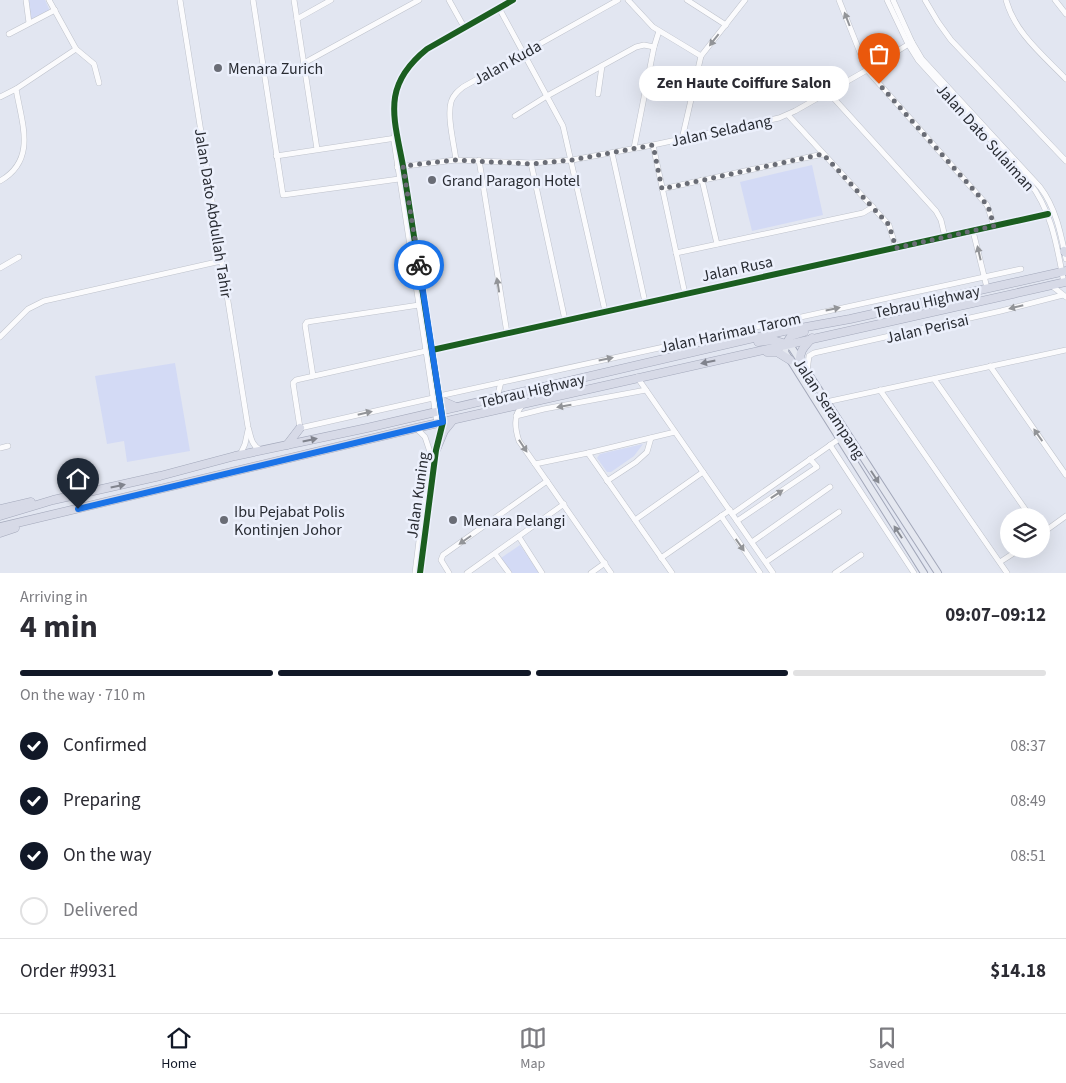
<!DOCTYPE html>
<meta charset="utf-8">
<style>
:root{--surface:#fff;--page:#f2f2f3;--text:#2b2b33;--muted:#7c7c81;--line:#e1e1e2;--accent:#111827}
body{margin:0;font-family:"Source Sans 3",sans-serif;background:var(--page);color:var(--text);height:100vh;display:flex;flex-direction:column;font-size:19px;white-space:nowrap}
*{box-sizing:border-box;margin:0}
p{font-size:16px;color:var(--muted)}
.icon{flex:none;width:28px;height:28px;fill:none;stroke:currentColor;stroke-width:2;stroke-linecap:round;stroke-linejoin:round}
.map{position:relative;height:573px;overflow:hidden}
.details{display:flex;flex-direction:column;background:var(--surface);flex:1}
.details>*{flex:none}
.tools{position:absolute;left:1000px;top:508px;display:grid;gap:10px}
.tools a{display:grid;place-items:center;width:50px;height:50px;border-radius:50%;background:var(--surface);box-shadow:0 5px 20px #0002;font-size:25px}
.pin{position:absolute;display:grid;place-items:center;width:42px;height:42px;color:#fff;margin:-51px -21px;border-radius:50% 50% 50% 0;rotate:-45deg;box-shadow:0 0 5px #0007}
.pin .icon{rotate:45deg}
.courier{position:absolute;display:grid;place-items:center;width:50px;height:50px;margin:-25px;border:4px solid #1a73e8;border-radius:50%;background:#fff;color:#222;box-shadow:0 1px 6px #0007}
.bubble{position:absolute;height:35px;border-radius:18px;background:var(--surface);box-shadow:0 5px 20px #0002;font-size:16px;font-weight:700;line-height:35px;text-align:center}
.headline em{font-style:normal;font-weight:700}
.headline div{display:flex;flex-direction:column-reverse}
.headline{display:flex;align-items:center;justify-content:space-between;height:85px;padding:0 20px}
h1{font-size:32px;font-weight:700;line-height:38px}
.bar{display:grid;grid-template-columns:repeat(4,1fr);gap:8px 5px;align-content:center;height:60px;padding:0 20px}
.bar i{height:6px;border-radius:4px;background:var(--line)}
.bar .selected{background:var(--accent)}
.bar p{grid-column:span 4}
.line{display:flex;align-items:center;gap:12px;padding:0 20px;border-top:1px solid var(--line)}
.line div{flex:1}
ol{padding:0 20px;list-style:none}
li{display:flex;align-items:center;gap:15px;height:55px}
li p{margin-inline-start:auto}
li .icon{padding:5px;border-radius:50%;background:var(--accent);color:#fff;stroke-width:4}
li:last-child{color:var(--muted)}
li i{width:28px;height:28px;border:2px solid var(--line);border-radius:50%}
.tabs{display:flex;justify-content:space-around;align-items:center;height:70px;border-top:1px solid var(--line);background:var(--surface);font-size:14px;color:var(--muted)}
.tabs a{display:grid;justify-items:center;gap:2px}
.tabs .selected{color:var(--accent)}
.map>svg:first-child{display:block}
.green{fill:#d3daf5}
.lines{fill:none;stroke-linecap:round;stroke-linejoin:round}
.minor-casing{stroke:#bec2cb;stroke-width:6}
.major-casing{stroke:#a3a8ba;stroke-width:8}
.highway-casing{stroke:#a3a8ba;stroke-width:9}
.minor{stroke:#fbfbfd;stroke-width:5}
.major{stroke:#e5e8f0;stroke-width:6}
.highway{stroke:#d7dae7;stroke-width:8}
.cycleway-casing{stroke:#ecf0fc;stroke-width:9}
.cycleway{stroke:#1b5e20;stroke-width:6}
.oneway{fill:#929498}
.oneway2{fill:#80838d}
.oneway3{fill:#878a92}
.done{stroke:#6a6d76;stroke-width:5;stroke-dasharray:0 9}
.route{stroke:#1a73e8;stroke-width:6}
.poi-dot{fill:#6a6d76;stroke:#ecf0fc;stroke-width:2}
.labels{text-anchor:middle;stroke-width:5;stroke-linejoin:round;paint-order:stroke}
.street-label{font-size:16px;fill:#292c33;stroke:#ecf0fc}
.poi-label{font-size:16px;fill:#292c33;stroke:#ecf0fc;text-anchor:start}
</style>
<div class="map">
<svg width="1066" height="573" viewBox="0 0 1066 573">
<rect width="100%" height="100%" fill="#e2e6f1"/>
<!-- green -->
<g class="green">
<polygon points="28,0 45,0 50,11 31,19"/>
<polygon points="812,165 823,215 752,231 740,182"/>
<polygon points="175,363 190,451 127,462 124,441 107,444 95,376"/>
<polygon points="643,444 634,456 611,472 607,472 597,458 600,454"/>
<polygon points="520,545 539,573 511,573 501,558"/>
</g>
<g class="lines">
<defs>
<g id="minor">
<polyline points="26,0 29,23"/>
<polyline points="49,0 76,49 94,64 99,83"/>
<path d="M 180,0 L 248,427 C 251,436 251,446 261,450"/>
<polyline points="253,0 283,195 399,179"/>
<polyline points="294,0 317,149"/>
<polyline points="449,0 464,27"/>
<polyline points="628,0 653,27 701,56"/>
<polyline points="687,0 726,25"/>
<polyline points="839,0 867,70 987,205 994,226"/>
<path d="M 887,0 L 908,44 L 918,60 L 1029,182 C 1052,211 1057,247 1064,283"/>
<path d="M 893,0 L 912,42 L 922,59 L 1040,187 C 1056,208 1061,234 1066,259"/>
<polyline points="925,0 938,22 951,40 1066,161"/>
<path d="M 1006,0 C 1015,33 1043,55 1066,79"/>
<polyline points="1055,0 1066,14"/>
<polyline points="499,8 563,126 605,311"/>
<polyline points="297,19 331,0"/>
<polyline points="9,34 55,10"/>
<polyline points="304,63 419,0"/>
<polyline points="828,92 936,211 941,220 945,237"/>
<polyline points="598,94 602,66"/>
<polyline points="0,97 16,89 76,49"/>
<polyline points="788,115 889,225 896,248"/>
<polyline points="515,116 547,96 636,47 644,45 654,47"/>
<polyline points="395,132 394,141 437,423"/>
<polyline points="682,139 701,56 745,0"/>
<polyline points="653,145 685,294"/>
<polyline points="634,148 654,47 659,31"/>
<polyline points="612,153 645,302"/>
<polyline points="276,156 396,138"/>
<path d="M 456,160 C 454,144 447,117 451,102 C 453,95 458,91 463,87 L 618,0"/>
<polyline points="479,160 507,333"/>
<polyline points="531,163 565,320"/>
<polyline points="397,167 456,160 531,163 572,160 653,145 779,118 795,111 867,70 912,42"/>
<polyline points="702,180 717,244"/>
<path d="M 0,181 C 37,160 22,124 16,89"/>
<polyline points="662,189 823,154"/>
<polyline points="973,231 987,288"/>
<polyline points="676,253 863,213 873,207"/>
<polyline points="0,268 19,257"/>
<polyline points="1052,286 1066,297"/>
<polyline points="0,337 28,309 44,301 221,261"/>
<polyline points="432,350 1048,214"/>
<polyline points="426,351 296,380 293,383 300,428 433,398"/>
<polyline points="990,366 1066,475"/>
<polyline points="807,371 809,356 814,353 1001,311 1063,295"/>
<polyline points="313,376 305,325 307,322 419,305"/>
<polyline points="637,377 773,573"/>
<polyline points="934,379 1030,516"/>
<polyline points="880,390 1007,573"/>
<polyline points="439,396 1021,269"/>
<polyline points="497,398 501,382"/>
<polyline points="826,402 1066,350"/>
<path d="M 523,405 C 513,414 515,429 519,441 L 611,573"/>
<polyline points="516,416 544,409 646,390"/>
<path d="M 440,434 L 443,422 L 403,166 C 394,117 381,86 427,49 L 513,0"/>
<polyline points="830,445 914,573"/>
<polyline points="0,448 8,446"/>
<polyline points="588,453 672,573"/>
<polyline points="240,455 245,444 248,430"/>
<polyline points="535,464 588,453 675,432"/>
<polyline points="607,481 636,462 647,452 651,438"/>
<polyline points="732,514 839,439"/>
<polyline points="721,516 760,573"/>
<polyline points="635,520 703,472"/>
<polyline points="737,521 817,467 810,459"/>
<polyline points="1041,534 1066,516"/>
<polyline points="519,537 542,573"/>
<polyline points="752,542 830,487"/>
<polyline points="495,554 509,573"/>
<polyline points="661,558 730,510"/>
<polyline points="766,562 839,512"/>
<polyline points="1000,562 1020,549"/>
<polyline points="415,573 430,452 425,437 416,428"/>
<polyline points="420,573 437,447"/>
<polyline points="449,573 441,560 443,555 547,481"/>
<polyline points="467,573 564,504"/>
<polyline points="591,573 605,563"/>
<polyline points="835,573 861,555"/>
</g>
<g id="major">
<polyline points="786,344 792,348 938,573"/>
<polyline points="786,344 785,352 790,360 924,573"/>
</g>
<g id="highway">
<polyline points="1064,251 1066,253"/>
<polyline points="758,342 773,340 786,344"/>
<polyline points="786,344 791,336 804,332"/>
<polyline points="767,352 777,352 790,360"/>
<path d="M 800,362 C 799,351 805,346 812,338"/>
<polyline points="440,400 456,407"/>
<polyline points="287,445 300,428"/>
<polyline points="436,450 444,431 453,420"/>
<polyline points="0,509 31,502"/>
<polyline points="0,516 53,500 160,476 235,456 367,428 784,331 850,319 1066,271"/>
<polyline points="0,527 416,428 1066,282"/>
<polyline points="0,533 15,528"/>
</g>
</defs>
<!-- minor casing -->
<use href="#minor" class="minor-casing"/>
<!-- major casing -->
<use href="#major" class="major-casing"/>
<!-- highway casing -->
<use href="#highway" class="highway-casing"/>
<!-- minor -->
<use href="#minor" class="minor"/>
<!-- major -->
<use href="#major" class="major"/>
<!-- highway -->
<use href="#highway" class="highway"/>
<defs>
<g id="cycleway">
<polyline points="432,350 1048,214"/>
<path d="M 420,573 L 436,450 L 443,422 L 403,166 C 394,117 381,86 427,49 L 513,0"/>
</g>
</defs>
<!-- cycleway casing -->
<use href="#cycleway" class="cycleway-casing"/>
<!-- cycleway -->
<use href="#cycleway" class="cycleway"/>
</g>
<!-- one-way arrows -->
<defs><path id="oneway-solid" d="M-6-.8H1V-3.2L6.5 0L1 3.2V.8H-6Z" transform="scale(1.25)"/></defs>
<g class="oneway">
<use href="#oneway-solid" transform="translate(847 19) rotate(-111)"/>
<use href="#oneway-solid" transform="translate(714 40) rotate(128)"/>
<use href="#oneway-solid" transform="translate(979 253) rotate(-103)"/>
<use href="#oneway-solid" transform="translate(498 285) rotate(-99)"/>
<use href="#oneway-solid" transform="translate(1016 307) rotate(166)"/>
<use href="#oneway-solid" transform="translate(833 309) rotate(-12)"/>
<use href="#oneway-solid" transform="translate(606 359) rotate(-12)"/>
<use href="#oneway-solid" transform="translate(564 406) rotate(170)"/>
<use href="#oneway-solid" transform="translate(365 413) rotate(-13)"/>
<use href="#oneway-solid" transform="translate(1038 435) rotate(-125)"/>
<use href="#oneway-solid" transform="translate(523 446) rotate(57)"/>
<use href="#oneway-solid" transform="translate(777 494) rotate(-34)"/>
<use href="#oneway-solid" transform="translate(465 540) rotate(145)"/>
<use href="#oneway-solid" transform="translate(740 545) rotate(55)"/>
</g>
<g class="oneway2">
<use href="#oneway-solid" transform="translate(708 362) rotate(168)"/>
<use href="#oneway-solid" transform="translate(310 440) rotate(-12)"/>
<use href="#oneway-solid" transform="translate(118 486) rotate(-12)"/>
</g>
<g class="oneway3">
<use href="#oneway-solid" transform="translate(875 477) rotate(57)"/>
<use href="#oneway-solid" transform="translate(898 532) rotate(-123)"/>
</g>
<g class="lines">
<!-- done -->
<polyline class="done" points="419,265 403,166 456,160 531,164 572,160 653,145 662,189 823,154 889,225 896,248 994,226 988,206 879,84"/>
<!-- route -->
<polyline class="route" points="78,509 443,422 419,265"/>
</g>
<!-- markers -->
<g class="poi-dot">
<circle cx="218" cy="68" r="5"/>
<circle cx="432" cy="180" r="5"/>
<circle cx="224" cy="520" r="5"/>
<circle cx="453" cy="520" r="5"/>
</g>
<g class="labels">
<!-- street labels -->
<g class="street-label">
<text transform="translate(507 62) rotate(-29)" y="6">Jalan Kuda</text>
<text transform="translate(721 130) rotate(-12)" y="6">Jalan Seladang</text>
<text transform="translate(986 137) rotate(48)" y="6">Jalan Dato Sulaiman</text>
<text transform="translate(214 213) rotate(81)" y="6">Jalan Dato Abdullah Tahir</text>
<text transform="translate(737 268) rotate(-12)" y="6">Jalan Rusa</text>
<text transform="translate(927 301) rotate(-12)" y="6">Tebrau Highway</text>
<text transform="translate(927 328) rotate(-13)" y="6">Jalan Perisai</text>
<text transform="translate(730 332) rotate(-12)" y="6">Jalan Harimau Tarom</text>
<text transform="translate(532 390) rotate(-13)" y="6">Tebrau Highway</text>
<text transform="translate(830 408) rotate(57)" y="6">Jalan Serampang</text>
<text transform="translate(417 495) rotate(-82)" y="6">Jalan Kuning</text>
</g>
<!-- poi labels -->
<g class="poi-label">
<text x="228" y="74">Menara Zurich</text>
<text x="442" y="186">Grand Paragon Hotel</text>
<text x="234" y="517">Ibu Pejabat Polis<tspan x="234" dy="18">Kontinjen Johor</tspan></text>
<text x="463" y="526">Menara Pelangi</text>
</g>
</g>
</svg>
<div class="tools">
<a><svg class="icon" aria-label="layers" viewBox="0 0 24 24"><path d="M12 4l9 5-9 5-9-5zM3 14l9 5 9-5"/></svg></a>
</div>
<div class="pin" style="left:879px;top:84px;background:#ea580c"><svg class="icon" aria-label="bag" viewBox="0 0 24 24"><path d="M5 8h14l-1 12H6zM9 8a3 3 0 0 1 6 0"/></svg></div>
<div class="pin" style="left:78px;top:509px;background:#1f2937"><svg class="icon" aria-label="home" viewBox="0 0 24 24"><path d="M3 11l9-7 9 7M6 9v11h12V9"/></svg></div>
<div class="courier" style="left:419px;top:265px"><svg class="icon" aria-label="bike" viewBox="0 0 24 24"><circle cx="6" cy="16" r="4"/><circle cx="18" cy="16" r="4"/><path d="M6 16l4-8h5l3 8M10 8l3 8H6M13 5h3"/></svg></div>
<div class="bubble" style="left:639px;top:66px;width:210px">Zen Haute Coiffure Salon</div>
</div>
<section class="details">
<div class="headline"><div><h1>4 min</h1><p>Arriving in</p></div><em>09:07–09:12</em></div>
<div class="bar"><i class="selected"></i><i class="selected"></i><i class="selected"></i><i></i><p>On the way · 710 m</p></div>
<ol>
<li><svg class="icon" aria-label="check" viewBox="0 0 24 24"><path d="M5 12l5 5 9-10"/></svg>Confirmed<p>08:37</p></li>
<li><svg class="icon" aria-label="check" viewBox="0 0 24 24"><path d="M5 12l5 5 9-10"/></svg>Preparing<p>08:49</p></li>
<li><svg class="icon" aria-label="check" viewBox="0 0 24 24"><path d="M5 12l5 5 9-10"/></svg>On the way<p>08:51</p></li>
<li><i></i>Delivered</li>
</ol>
<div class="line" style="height:65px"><div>Order #9931</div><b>$14.18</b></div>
</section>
<nav class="tabs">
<a class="selected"><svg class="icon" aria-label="home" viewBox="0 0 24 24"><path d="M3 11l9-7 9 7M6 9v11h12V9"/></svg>Home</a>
<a><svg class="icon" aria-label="map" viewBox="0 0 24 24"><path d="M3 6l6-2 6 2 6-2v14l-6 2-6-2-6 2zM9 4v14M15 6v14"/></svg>Map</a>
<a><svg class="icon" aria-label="saved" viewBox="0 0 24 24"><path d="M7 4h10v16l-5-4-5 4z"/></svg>Saved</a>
</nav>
